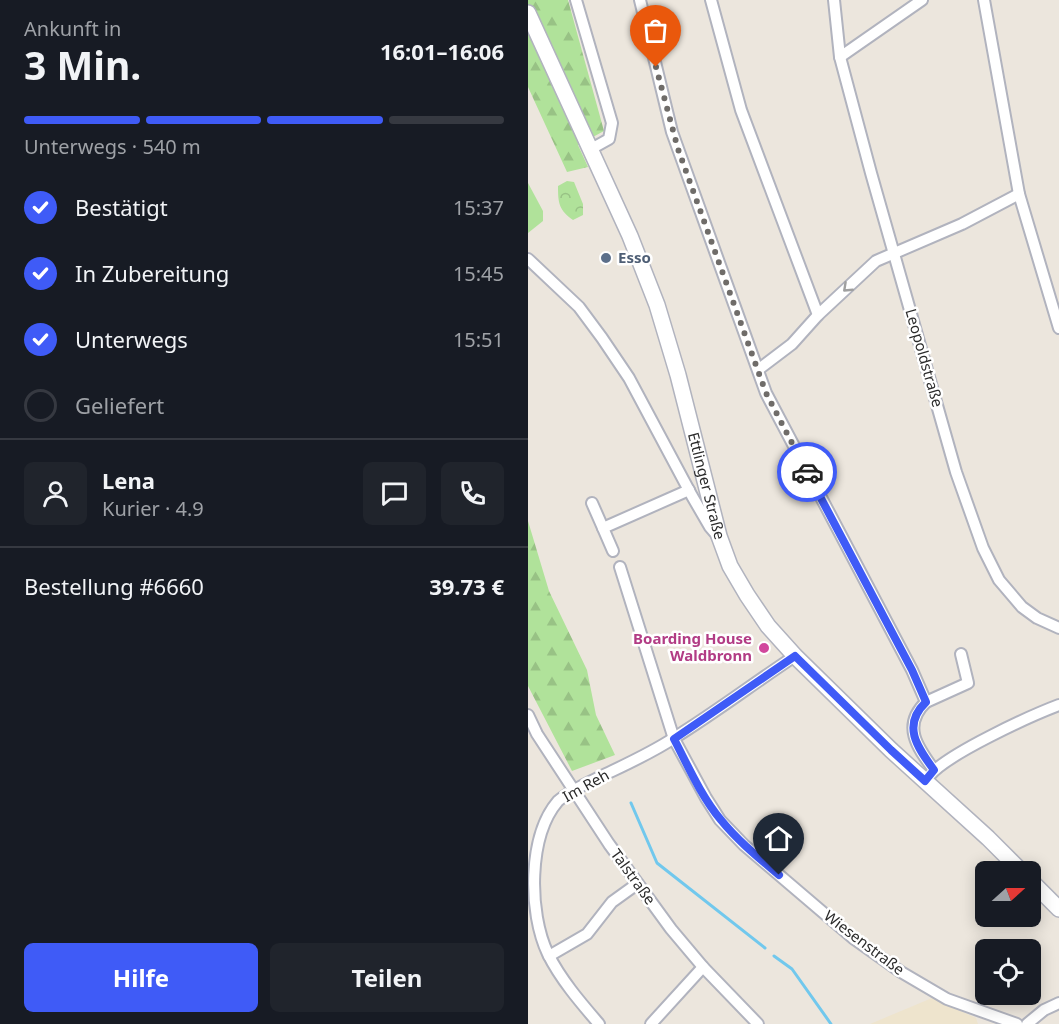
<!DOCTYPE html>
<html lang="de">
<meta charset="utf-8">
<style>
:root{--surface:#171b24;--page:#20242c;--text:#f1f3f6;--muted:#9ea1a6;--line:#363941;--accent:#3f5bf7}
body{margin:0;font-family:"Noto Sans",sans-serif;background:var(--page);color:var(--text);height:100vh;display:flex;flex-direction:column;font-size:22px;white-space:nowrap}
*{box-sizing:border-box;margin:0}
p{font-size:20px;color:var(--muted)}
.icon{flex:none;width:33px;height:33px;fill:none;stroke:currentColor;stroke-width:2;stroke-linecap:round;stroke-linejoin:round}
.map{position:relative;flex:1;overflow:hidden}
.side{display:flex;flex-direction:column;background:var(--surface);width:528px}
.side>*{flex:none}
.needle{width:39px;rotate:69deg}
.fabs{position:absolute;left:447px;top:861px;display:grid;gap:12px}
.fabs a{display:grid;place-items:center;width:66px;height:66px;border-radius:9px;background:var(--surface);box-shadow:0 3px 15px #0003;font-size:30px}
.pin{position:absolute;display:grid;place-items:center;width:51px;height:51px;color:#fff;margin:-62px -26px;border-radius:50% 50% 50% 0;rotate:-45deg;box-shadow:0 0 6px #0007}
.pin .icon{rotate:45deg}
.courier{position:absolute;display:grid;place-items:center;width:60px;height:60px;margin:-30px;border:4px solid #3f5bf7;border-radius:50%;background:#fff;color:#222;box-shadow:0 2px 8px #0007}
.summary em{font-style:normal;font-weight:700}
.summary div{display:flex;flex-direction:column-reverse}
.summary{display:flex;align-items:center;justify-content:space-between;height:102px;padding:0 24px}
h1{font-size:39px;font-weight:700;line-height:45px}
.bar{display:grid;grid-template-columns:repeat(4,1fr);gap:9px 6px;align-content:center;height:72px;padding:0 24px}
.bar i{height:8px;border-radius:4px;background:var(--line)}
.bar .current{background:var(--accent)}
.bar p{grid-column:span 4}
.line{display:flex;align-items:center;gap:15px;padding:0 24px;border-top:2px solid var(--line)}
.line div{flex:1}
.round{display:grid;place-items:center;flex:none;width:63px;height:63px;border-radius:9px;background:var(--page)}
ol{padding:0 24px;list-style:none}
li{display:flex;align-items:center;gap:18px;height:66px}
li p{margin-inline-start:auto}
li .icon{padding:6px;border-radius:50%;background:var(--accent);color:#fff;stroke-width:4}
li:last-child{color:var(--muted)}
li i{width:33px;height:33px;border:3px solid var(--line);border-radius:50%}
.primary-button{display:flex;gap:12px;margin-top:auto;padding:12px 24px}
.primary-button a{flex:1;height:69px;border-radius:9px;background:var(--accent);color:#fff;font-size:24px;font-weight:700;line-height:69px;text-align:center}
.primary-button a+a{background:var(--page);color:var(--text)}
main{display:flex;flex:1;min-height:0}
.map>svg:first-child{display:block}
.education{fill:#eee4cd}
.grass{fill:#b0e29a}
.forest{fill:url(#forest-firs)}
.park{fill:url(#park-crowns)}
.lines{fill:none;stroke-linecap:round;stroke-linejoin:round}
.stream{stroke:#71c8ed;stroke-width:3}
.street-casing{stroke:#b1b3be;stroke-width:14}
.secondary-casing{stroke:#b1b3be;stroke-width:18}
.street{stroke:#fff;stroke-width:10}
.secondary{stroke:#fff;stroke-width:15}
.oneway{stroke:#a0a0a0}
.done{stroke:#6f6c69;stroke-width:6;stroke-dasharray:0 10.8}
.route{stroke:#3f5bf7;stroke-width:8}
.service-dot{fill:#5c6f8a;stroke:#fff;stroke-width:2}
.hotel-dot{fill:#d1479c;stroke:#fff;stroke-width:2}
.labels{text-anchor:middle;stroke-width:5;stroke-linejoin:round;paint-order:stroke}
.service-label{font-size:15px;font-weight:bold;fill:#4e5e75;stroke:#fff;text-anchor:start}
.street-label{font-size:15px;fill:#2b2b2b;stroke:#fff}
.hotel-label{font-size:15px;font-weight:bold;fill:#b23c85;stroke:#fff;text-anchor:end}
</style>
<main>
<section class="side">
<div class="summary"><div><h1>3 Min.</h1><p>Ankunft in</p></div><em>16:01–16:06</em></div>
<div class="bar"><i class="current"></i><i class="current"></i><i class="current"></i><i></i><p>Unterwegs · 540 m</p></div>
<ol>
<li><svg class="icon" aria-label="check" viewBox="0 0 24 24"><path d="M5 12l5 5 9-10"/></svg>Bestätigt<p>15:37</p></li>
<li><svg class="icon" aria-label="check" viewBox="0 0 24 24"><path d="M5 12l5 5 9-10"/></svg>In Zubereitung<p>15:45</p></li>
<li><svg class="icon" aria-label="check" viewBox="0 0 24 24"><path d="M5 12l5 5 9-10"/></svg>Unterwegs<p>15:51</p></li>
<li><i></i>Geliefert</li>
</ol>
<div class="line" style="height:108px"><a class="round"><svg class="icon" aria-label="person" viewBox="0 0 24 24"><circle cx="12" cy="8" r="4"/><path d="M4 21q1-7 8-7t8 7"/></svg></a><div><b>Lena</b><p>Kurier · 4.9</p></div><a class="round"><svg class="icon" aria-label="chat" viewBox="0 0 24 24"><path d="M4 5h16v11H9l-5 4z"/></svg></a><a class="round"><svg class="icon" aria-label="phone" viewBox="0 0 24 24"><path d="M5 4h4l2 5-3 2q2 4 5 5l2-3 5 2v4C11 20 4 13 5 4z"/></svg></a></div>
<div class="line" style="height:78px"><div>Bestellung #6660</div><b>39.73 €</b></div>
<div class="primary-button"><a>Hilfe</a><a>Teilen</a></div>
</section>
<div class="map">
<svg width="531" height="1024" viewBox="0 0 531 1024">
<defs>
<pattern id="forest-firs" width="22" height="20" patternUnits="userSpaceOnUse" patternTransform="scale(1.5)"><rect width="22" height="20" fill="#b0e29a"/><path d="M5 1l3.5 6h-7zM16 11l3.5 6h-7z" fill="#98c285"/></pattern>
<pattern id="park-crowns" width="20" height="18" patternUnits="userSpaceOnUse" patternTransform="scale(1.5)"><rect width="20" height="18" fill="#b0e29a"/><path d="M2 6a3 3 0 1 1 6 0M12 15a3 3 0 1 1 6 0" fill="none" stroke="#98c285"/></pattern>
</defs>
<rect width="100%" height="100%" fill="#ece6dd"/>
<!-- education -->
<polygon class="education" points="404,998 448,1018 450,1024 342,1024"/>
<!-- grass -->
<polygon class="grass" points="0,183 15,211 15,221 0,233"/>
<!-- forest -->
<g class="forest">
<polygon points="0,0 40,0 76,131 50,145 60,167 39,172 0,87"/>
<polygon points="0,521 21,591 59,670 68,715 87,755 44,771 0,686"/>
</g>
<!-- park -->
<path class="park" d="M 39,181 L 46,182 L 55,204 L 55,215 L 45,220 C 31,210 30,204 30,186 Z"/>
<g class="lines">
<!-- stream -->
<g class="stream">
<polyline points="103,803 129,863 237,948"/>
<polyline points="246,956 264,969 303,1024"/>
</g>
<defs>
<g id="street">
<polyline points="48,0 84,123 81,139 63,149"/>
<path d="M 112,0 L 144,132 L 238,393 L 384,670 L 398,702 C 373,726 390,748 406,770"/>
<polyline points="183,0 213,110 290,315"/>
<polyline points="306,0 312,57 343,173 428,472 455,548 471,580 494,607 509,618 531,628"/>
<polyline points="456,0 491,194 531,328"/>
<polyline points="312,57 394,0"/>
<polyline points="0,259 51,307 74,338 101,378 164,496 182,527 188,534"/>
<polyline points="231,369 264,344 290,315 348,261 434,224 491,194"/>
<polyline points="64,503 75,528 161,490"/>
<polyline points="75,528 85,551"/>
<polyline points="92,567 146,739 178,798 192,820 216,845 325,938 373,972 419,999 489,1024"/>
<polyline points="398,702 440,683 433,654"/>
<polyline points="0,715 9,734 81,844 143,929 175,967 230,1024"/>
<path d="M 401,776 C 419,754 502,716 531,705"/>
<polyline points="21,956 59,934 84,902 109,884"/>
<path d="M 71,1024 C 53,1003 33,980 20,954 C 0,912 0,836 30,801 C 44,789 62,782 78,774 C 101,763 125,752 146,738 C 188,712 226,683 267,656"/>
<polyline points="123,1024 175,967"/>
<polyline points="499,1024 516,1010 531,1003"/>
</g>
<g id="secondary">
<path id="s1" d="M 0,13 L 102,236 L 129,305 L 150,375 L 191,536 L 202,566 L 219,595 L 240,626 L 267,656 L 363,750 L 460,838 L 494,872"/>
<polyline points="502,880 531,909"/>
</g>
</defs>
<!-- street casing -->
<use href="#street" class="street-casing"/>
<!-- secondary casing -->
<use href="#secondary" class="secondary-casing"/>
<!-- street -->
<use href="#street" class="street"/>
<!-- secondary -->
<use href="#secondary" class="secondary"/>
</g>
<!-- one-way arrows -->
<defs><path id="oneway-chevron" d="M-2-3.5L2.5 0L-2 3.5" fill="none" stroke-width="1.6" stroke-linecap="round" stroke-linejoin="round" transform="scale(1.5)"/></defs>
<use class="oneway" href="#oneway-chevron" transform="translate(319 288) rotate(137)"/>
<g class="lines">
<!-- done -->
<polyline class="done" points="128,67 150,149 238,393 279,472"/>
<!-- route -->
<path class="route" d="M 251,875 C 231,858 210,841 193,820 C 173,796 160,766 146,739 L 267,656 L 363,750 L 397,781 L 406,770 C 390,748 373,726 398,702 L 384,670 L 279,472"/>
</g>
<!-- markers -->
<circle class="service-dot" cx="78" cy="258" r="6"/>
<circle class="hotel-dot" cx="236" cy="648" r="6"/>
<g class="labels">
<!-- service labels -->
<g class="service-label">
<text x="90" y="263">Esso</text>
</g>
<!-- street labels -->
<g class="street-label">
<text transform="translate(396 358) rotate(74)" y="5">Leopoldstraße</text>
<text dy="5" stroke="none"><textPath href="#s1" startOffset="507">Ettlinger Straße</textPath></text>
<text transform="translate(58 786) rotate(-29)" y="5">Im Reh</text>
<text transform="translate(105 877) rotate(54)" y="5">Talstraße</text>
<text transform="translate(336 943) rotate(37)" y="5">Wiesenstraße</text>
</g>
<!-- hotel labels -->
<g class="hotel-label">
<text x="224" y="644">Boarding House<tspan x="224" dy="17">Waldbronn</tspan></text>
</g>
</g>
</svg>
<div class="fabs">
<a><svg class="needle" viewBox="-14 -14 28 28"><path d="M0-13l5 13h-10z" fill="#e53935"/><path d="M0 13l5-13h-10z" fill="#9ea1a6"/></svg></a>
<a><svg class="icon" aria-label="locate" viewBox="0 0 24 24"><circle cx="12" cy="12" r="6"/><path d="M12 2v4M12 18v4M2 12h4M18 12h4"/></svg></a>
</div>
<div class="pin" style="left:128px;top:67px;background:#ea580c"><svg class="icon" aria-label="bag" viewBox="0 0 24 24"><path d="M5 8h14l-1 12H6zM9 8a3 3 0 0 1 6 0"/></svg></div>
<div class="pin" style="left:251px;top:875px;background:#1f2937"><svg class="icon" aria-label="home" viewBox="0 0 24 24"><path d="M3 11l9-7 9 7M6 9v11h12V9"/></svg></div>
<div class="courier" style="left:279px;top:472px"><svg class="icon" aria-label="car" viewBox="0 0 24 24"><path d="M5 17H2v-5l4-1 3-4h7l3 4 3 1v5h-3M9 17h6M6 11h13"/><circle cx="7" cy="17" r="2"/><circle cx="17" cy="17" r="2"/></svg></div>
</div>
</main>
